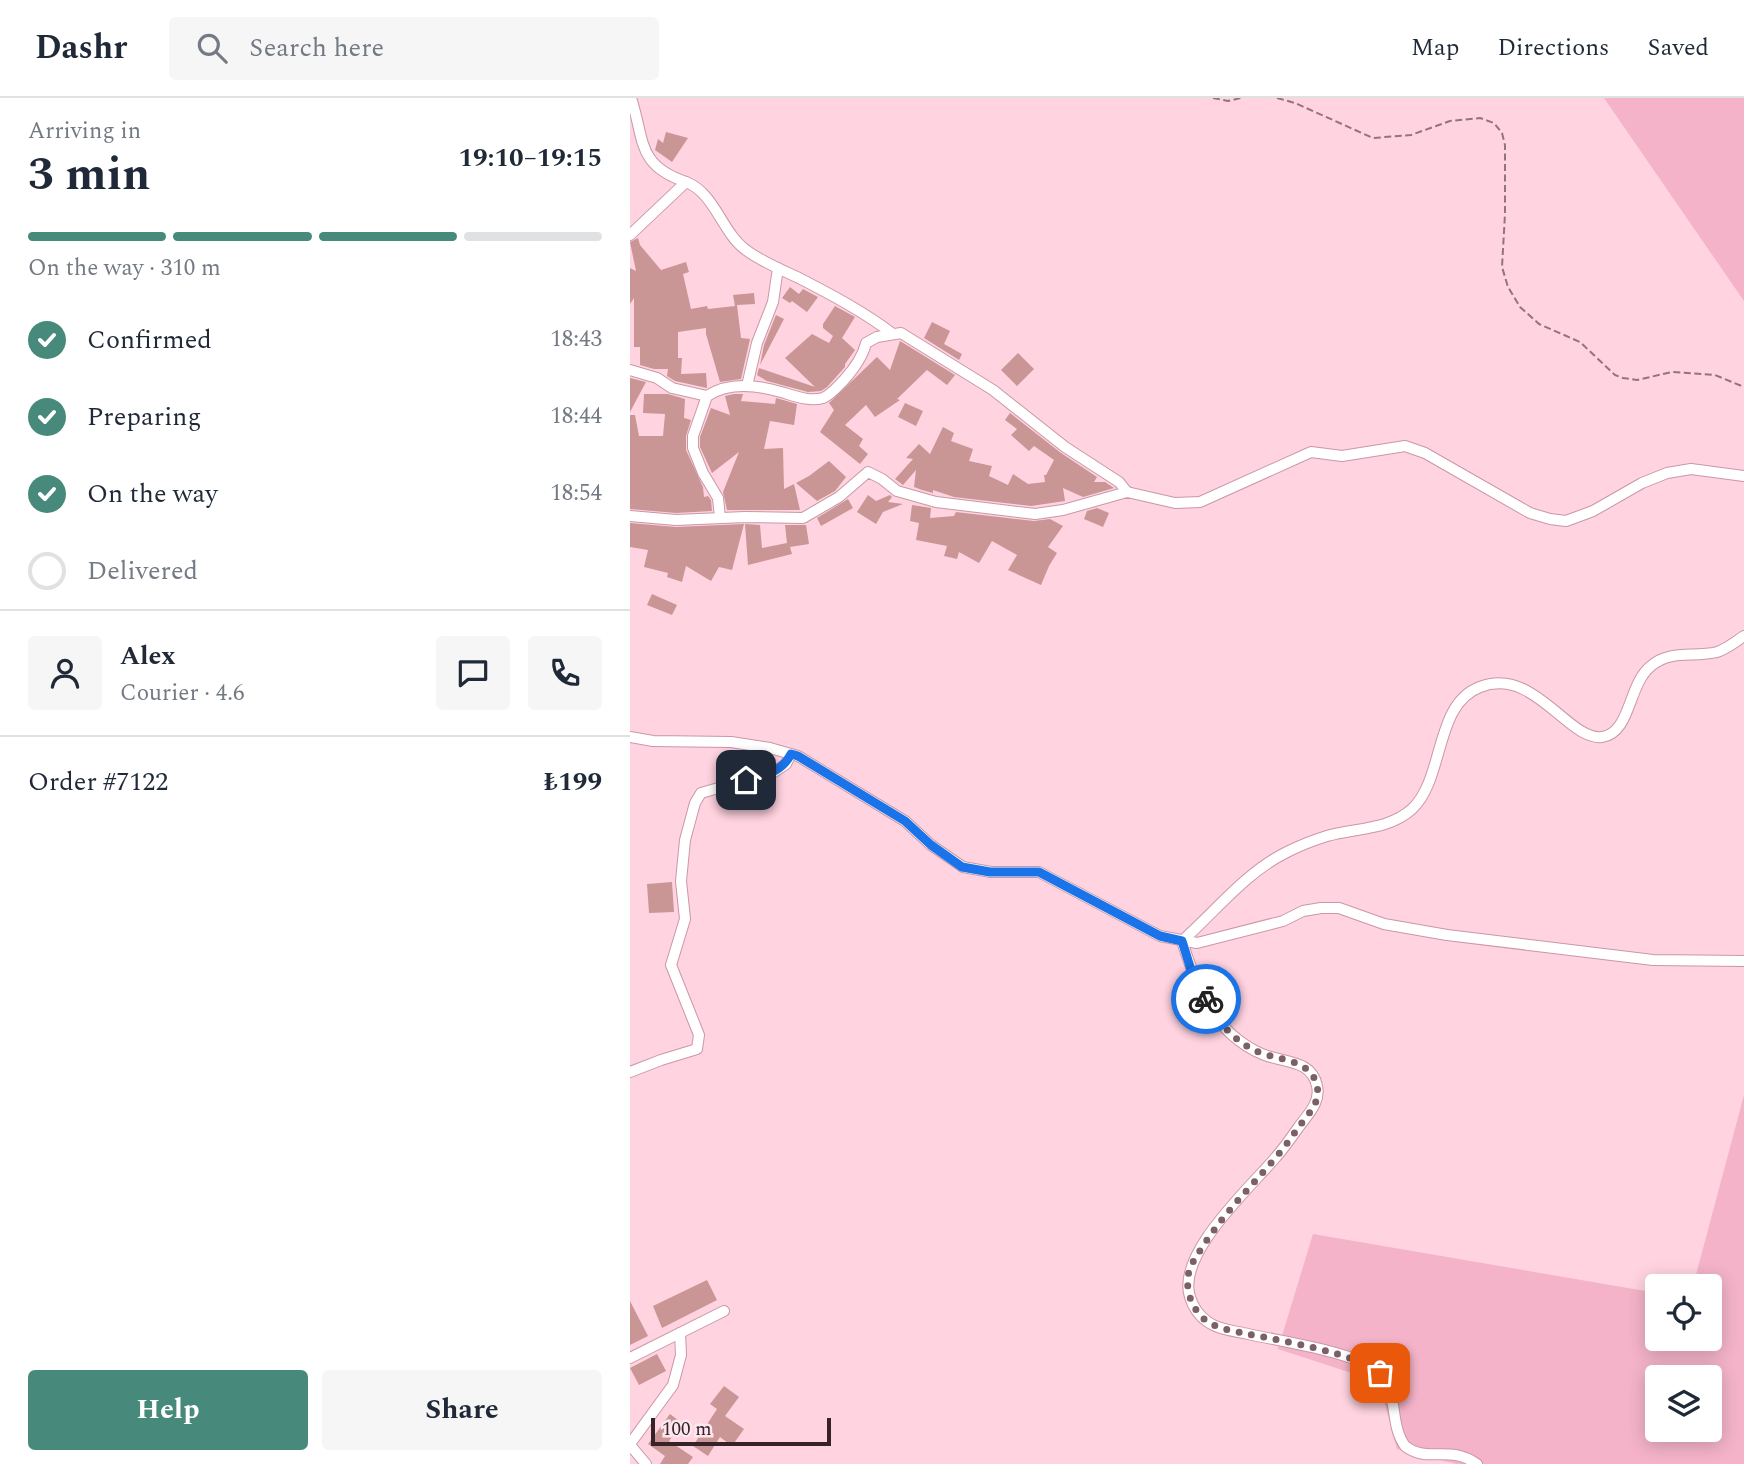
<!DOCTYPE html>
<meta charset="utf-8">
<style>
:root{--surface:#fff;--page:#f6f6f7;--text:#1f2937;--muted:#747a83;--line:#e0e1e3;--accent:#478a7c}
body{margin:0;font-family:Spectral,serif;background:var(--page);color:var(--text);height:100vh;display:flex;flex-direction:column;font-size:26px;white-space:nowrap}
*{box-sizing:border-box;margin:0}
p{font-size:23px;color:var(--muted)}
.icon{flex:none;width:38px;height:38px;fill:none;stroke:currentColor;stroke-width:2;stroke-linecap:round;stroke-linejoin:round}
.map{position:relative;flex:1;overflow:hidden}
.panel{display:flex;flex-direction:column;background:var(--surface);width:630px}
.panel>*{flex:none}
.fabs{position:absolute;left:1015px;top:1176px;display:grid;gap:14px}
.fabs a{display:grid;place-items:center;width:77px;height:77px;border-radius:7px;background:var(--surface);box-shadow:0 4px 18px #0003;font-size:35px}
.scale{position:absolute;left:21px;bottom:18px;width:180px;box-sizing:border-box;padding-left:7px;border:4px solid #362228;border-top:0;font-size:19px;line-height:24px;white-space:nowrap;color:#362228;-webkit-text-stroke:5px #fde7ee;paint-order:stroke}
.pin{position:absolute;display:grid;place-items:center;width:60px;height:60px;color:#fff;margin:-30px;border-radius:14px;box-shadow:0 4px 10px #0006}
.courier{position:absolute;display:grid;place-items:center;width:70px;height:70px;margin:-35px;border:5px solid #1a73e8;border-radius:50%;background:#fff;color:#222;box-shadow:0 2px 9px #0007}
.overview em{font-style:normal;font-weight:700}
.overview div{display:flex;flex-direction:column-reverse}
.overview{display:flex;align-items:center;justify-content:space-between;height:119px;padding:0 28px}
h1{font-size:46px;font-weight:700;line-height:52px}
.bar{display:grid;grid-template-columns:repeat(4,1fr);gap:10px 7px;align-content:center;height:84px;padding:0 28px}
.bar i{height:9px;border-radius:5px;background:var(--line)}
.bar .on{background:var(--accent)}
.bar p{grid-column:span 4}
.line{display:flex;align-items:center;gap:18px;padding:0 28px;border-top:2px solid var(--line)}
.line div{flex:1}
.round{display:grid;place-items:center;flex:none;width:74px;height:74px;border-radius:7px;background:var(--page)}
ol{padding:0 28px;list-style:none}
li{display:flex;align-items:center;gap:21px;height:77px}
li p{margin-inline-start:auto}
li .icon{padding:7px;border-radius:50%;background:var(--accent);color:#fff;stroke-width:4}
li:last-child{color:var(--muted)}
li i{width:38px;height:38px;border:4px solid var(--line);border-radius:50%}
.action{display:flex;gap:14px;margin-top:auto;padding:14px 28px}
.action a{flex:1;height:80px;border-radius:7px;background:var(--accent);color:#fff;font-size:28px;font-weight:700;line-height:80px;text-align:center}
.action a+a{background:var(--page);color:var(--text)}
header{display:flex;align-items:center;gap:42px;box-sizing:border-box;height:98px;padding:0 35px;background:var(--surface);border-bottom:2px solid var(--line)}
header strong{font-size:33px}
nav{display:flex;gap:38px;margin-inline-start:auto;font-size:24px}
.search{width:490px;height:63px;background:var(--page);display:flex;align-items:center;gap:18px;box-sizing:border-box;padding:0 24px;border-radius:7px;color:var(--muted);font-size:26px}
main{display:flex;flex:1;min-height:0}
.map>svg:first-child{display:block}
.green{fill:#f4b3c8;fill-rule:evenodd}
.building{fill:#ca9595}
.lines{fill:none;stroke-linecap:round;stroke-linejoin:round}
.minor-casing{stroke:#ca97a7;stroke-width:12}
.path{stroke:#93747e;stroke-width:2;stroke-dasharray:7 3.5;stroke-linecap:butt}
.minor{stroke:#fff;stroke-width:10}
.done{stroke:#7c6068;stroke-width:7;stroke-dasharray:0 12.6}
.route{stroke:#1a73e8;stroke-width:9}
</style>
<header>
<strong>Dashr</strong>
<div class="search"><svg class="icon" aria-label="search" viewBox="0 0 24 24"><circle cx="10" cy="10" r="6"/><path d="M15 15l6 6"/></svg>Search here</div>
<nav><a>Map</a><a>Directions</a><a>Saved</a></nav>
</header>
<main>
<section class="panel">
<div class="overview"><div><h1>3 min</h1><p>Arriving in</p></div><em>19:10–19:15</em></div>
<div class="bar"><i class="on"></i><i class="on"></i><i class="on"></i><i></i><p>On the way · 310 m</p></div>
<ol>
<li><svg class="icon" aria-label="check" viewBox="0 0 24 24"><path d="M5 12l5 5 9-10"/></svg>Confirmed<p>18:43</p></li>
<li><svg class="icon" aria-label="check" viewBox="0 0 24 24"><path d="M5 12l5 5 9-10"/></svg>Preparing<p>18:44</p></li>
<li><svg class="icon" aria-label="check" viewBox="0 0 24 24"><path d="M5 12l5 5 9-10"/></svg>On the way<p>18:54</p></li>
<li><i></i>Delivered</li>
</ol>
<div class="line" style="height:126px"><a class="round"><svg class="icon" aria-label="person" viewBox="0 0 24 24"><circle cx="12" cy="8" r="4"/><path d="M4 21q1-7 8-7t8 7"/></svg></a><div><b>Alex</b><p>Courier · 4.6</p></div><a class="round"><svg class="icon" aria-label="chat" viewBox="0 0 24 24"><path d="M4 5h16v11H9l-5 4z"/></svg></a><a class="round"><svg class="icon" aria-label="phone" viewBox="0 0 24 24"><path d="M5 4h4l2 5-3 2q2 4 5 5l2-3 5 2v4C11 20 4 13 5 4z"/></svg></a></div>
<div class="line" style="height:91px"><div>Order #7122</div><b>₺199</b></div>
<div class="action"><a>Help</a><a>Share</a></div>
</section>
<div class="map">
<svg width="1114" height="1366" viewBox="0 0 1114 1366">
<rect width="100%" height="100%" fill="#ffd3e0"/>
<!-- green -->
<g class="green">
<polygon points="974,0 1114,0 1114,203"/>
<path d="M 1114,997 L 1114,1366 L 826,1366 L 767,1351 L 749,1284 L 648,1251 L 683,1136 L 1027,1195 L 1027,1241 L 1080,1241 L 1080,1188 L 1063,1188 ZM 1027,1279 L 1080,1279 L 1080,1332 L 1027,1332 Z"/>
</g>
<!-- building -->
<g class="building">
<polygon points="36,34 58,40 42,64 25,52 28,41 33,45"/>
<polygon points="8,140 10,147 31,172 56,164 59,174 53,176 61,211 77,208 78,211 105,208 103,197 124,195 125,206 107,207 111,240 120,241 111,281 90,284 76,236 76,230 48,234 48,260 52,260 51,276 76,275 77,290 45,283 37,278 38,271 24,271 10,267 10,249 4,249 4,200 0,206 0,170 6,173 0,144"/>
<polygon points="160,189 169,196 173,191 188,199 177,214 162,203 160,205 152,200"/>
<polygon points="205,208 225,219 212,240 225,252 215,266 215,269 197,289 191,293 178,294 137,283 127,277 129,270 185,289 155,260 182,236 199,245 203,238 193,230 193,226"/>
<polygon points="146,217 154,221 130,267 134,247"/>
<polygon points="302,224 320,233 314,246 332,256 329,262 294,240"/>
<polygon points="270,243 325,277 317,287 297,272 267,301 270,302 245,319 236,307 215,327 233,341 229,348 238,356 230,366 190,334 204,312 199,305 247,259 260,272"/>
<polygon points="388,255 404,271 387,288 371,272"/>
<polygon points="0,280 16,284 0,314"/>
<polygon points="14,296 38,296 55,301 54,320 61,322 56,338 56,352 73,389 74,399 78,398 81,402 82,413 46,415 0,411 0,317 5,317 9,338 33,338 35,316 13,315"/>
<polygon points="104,296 113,296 111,303 145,306 146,300 167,306 164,327 140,323 134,351 153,350 154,391 164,386 170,412 97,412 93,394 109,354 82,375 70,349 70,339 81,310 100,317 95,298"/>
<polygon points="275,305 293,313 286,328 268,319"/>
<polygon points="380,315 431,355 467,379 464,384 475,384 484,390 453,399 433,390 435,403 401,408 324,399 303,392 303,395 292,392 284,389 286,372 273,387 265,381 283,361 276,360 289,346 300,356 313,329 324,335 321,343 343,351 339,363 362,368 359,378 378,387 383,376 398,386 415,384 414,377 416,377 424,362 404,348 399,353 381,337 387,331 375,322"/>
<polygon points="199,363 216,379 205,393 187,403 166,385 179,378"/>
<polygon points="238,397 246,403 260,397 262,399 258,404 273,406 253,414 246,426 227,414"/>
<polygon points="218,401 223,410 191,428 187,420"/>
<polygon points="282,407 301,410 300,420 324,418 326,414 404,423 420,421 433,428 418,449 427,455 419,468 411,487 378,472 387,457 362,443 349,465 329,454 327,461 314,458 317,448 286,442 289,425 280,423"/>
<polygon points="467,410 479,415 473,429 454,421 457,413"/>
<polygon points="0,425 46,429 114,426 102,472 89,469 81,483 56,468 52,484 37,479 38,475 14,469 18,452 0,449"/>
<polygon points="115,426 130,427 132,450 157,445 155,427 176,427 179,446 160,449 162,456 118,467"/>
<polygon points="22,496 47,507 42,517 17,507"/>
<polygon points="42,784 44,814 19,815 17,786"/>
<polygon points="77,1182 87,1202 32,1230 23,1208"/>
<polygon points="0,1203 18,1238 0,1247"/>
<polygon points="27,1256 36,1273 9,1287 0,1270"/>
<polygon points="94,1288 109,1299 95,1318 114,1331 102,1348 90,1339 78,1358 63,1348 87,1311 80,1306"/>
<polygon points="40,1316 52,1325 39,1343 63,1359 58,1366 30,1366 35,1358 18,1346"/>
</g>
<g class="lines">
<defs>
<g id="minor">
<path d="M 56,84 C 85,95 92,135 116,152 C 132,164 152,172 169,180 C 202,197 234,214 263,236"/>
<path d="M 0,137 L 56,84 C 6,67 15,42 1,0"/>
<path d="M 0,272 L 27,280 L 42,290 L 77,298 C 98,284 127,287 151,294 C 165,298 179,304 193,300 C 201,297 208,288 214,282 C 223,272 233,258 236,245 L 247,239 L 271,235 L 363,292 L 435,349 L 489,384 L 497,394"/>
<polyline points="117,288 127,245 143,204 148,170"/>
<polyline points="77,298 63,338 63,350 73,375 88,400 90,420"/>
<polyline points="0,418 46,422 115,419 173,420 209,399 238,374 252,381 267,393 306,404 405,416 433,412 497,394 545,405 570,404 681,354 712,358 775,348 795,355 900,415 920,421 936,423 963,413 1012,385 1037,375 1061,371 1114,378"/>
<polyline points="0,639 23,643 101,644 140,650 168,658 275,723 301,747 333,769 361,774 409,774 530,838 567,845 653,823 673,813 691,810 709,810 754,826 817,837 1023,862 1114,863"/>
<polyline points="0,974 31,962 67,951 69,937 41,867 55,821 51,783 55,742 65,705 71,695 144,674 156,666 161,656"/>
<polyline points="0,1260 94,1213"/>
<polyline points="0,1346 43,1287 51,1257 50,1235"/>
<polyline points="0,1347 16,1366"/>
<path d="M 847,1366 C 818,1346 798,1366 775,1348 C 756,1322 773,1281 737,1266 C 703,1251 655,1244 618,1236 C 605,1233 589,1232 578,1224 C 569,1218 563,1209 560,1199 C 546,1156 620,1090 646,1059 C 654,1050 661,1040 668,1030 C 677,1017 691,1005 687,988 C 682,961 652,965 632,956 C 620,951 610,944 601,936 C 576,912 562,875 552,843 C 586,813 616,774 657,754 C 669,748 684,742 697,738 C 725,730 759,732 782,711 C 815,680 804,606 850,589 C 904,568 938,643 972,639 C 1001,635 998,586 1021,568 C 1041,551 1064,560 1087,554 C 1097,551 1105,544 1114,538"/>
</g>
</defs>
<!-- minor casing -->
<use href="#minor" class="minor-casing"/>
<!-- path -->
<g class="path">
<polyline points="583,0 598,3 611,0"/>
<polyline points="647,0 665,5 743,40 781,37 820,23 850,20 864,25 872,35 875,47 875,116 872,169 878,189 890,209 909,226 950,244 985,277 993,280 1007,282 1042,274 1085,277 1114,289"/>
</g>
<!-- minor -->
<use href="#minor" class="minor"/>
</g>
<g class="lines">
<!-- done -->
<path class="done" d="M 576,901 C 587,922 601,940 622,951 C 643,963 681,959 687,988 C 691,1005 677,1017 668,1030 C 661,1040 654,1050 646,1059 C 621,1089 596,1113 575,1145 C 568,1156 560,1166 558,1178 C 556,1194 562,1210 574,1221 C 586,1231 604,1233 618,1236 C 652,1243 725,1255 750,1275"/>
<!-- route -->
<path class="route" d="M 116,682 C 134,677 151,675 161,656 L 168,658 L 275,723 L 301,747 L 332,769 L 360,774 L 409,774 L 530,838 L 552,843 L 561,872 L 576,901"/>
</g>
</svg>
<div class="fabs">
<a><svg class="icon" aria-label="locate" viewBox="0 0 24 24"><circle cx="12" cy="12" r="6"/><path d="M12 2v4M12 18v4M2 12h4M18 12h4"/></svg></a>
<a><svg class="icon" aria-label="layers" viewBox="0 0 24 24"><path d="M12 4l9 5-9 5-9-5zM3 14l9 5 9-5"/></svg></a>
</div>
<div class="scale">100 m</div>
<div class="pin" style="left:750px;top:1275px;background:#ea580c"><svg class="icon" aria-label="bag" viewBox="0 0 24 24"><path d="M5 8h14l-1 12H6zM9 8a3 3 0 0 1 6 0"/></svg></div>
<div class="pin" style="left:116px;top:682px;background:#1f2937"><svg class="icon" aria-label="home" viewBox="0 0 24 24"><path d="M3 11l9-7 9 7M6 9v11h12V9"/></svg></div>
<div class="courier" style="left:576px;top:901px"><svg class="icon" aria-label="bike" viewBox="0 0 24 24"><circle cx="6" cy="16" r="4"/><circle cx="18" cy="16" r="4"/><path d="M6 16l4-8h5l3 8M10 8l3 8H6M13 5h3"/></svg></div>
</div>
</main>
